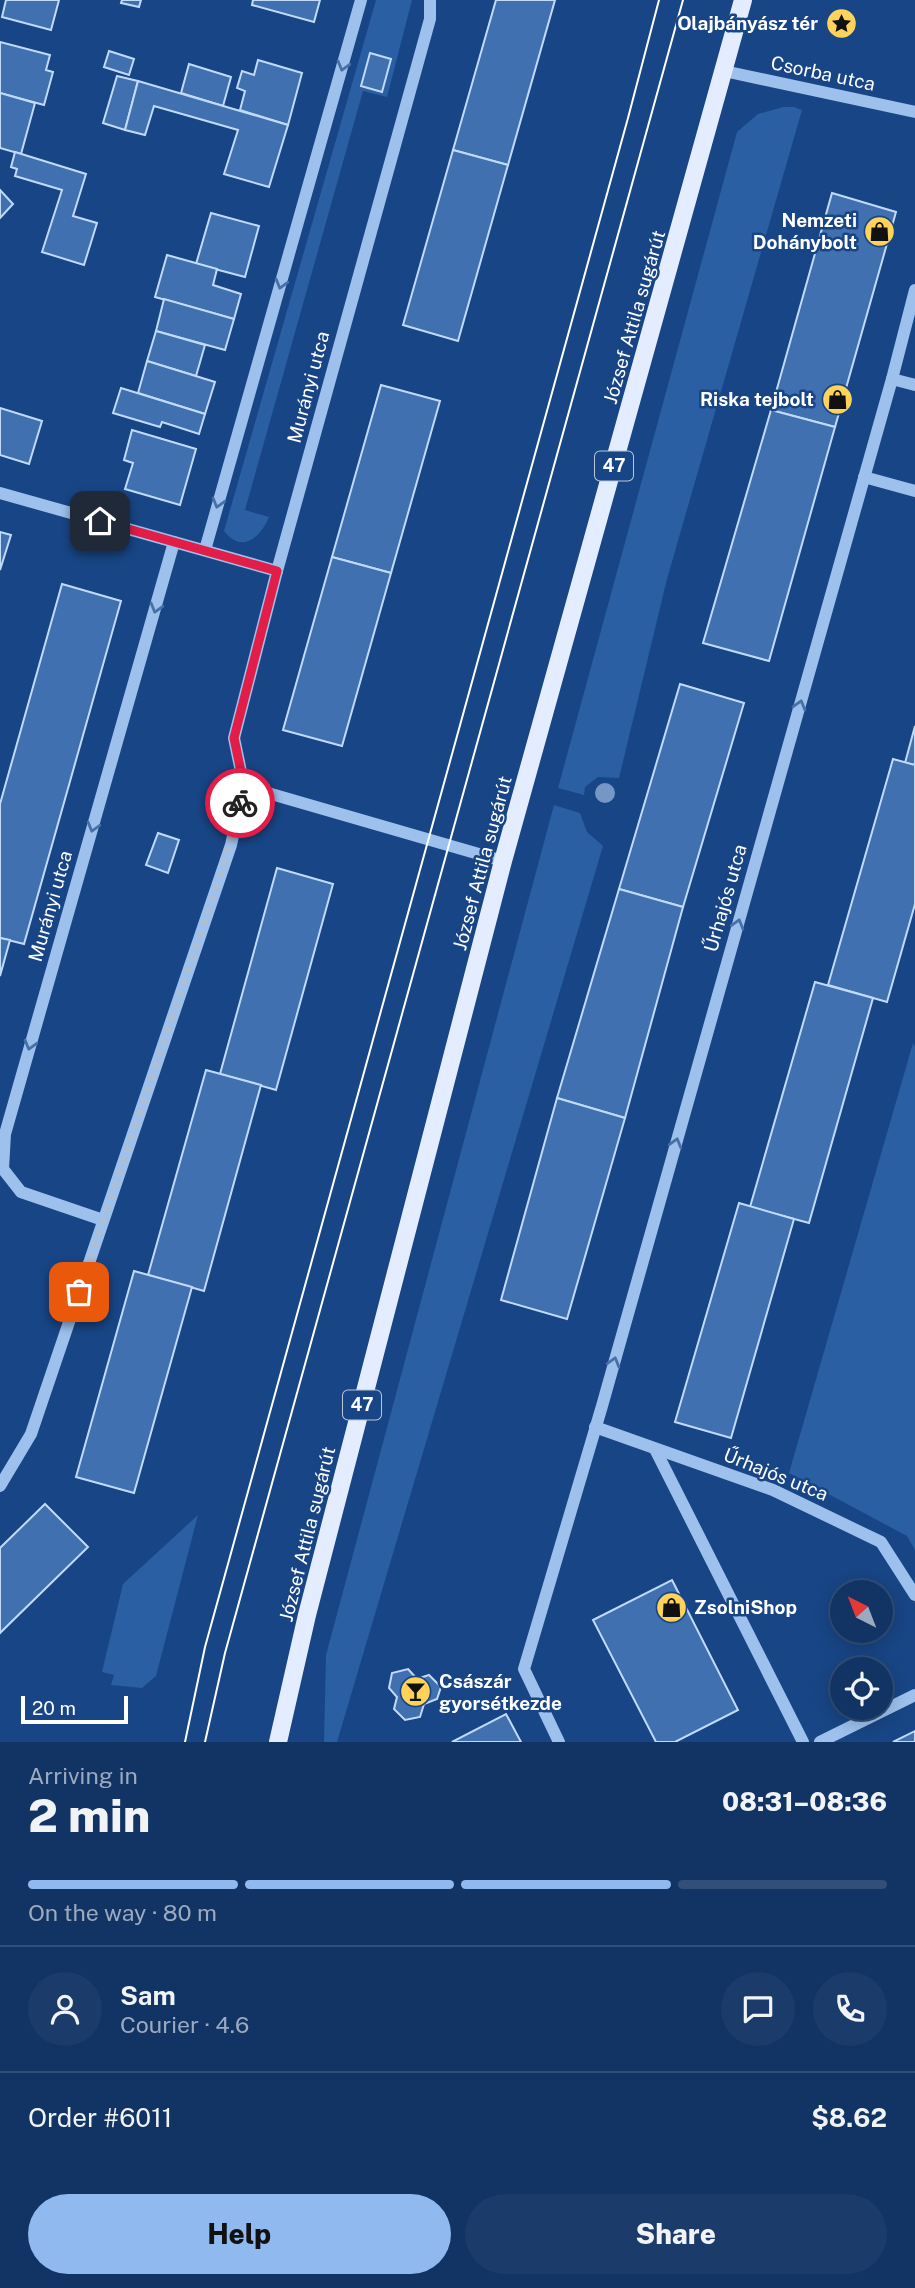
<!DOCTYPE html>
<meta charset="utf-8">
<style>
:root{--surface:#123464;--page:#1b3c6a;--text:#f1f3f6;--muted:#9caabf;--line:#314f78;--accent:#90b9f0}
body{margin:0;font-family:"Public Sans",sans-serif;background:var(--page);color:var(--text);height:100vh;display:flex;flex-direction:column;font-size:26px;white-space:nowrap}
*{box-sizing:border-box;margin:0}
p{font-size:23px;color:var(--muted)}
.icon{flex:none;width:38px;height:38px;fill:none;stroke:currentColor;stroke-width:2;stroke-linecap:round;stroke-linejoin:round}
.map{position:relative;height:1742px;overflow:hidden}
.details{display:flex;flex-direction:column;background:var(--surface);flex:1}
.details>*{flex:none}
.needle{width:46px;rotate:318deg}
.controls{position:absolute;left:830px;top:1580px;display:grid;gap:14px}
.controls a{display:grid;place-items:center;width:63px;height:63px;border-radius:50%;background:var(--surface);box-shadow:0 4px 18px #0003,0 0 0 2px var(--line);font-size:35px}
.scale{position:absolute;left:21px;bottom:18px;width:107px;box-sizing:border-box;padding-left:7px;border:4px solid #fff;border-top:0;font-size:19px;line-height:24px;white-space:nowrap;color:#fff;-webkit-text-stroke:5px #184585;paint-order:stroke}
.pin{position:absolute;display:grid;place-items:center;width:60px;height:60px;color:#fff;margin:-30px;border-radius:14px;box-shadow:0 4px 10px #0006}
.courier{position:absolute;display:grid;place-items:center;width:70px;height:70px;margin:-35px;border:5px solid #e11d48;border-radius:50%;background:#fff;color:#222;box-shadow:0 2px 9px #0007}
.head em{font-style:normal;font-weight:800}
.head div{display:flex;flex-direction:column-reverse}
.head{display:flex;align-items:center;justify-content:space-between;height:119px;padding:0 28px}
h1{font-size:46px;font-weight:800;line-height:52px}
.bar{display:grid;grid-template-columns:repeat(4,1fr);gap:10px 7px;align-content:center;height:84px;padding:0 28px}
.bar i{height:9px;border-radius:5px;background:var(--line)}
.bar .active{background:var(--accent)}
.bar p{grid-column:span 4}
.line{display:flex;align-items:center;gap:18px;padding:0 28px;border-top:2px solid var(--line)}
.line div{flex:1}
.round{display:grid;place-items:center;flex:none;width:74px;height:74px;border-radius:37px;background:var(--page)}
.cta{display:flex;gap:14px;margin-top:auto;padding:14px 28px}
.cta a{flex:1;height:80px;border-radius:42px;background:var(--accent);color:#111;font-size:28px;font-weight:800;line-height:80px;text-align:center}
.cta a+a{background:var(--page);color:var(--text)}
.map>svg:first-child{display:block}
.green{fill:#2a5fa3;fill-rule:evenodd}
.building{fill:#4070af;stroke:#c2daf9;stroke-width:2}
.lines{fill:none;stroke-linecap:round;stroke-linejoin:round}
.minor{stroke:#9dc0ed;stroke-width:12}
.major{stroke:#e3edff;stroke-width:18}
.tram{stroke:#fff;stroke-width:2}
.tree{fill:#7697c5}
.oneway{stroke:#4770a9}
.done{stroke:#aebed4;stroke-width:7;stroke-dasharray:0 12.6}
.route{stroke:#e11d48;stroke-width:9}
.labels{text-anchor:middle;stroke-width:5;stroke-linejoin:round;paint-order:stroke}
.shield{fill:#184585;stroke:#bac7da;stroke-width:2}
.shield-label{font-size:18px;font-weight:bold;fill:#fff}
.poi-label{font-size:19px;font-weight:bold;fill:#fff;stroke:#184585;text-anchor:end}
.street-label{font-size:19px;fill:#fff;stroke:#184585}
</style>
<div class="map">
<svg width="915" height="1742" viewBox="0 0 915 1742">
<rect width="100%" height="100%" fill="#184585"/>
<!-- green -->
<g class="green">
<path d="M 376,0 L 412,0 L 387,97 L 363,91 L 245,510 L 269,517 C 260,538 242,554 224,531 ZM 370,54 L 391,60 L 382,92 L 361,86 Z"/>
<polygon points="783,107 794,107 802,110 667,579 619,778 598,777 585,787 584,795 558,788 737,132 758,114"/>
<polygon points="554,805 580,813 587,832 603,846 337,1742 324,1742 326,1655"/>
<polygon points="913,1043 915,1047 915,1550 907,1536 789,1473"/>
<polygon points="198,1515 156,1676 142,1688 111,1685 114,1675 102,1672 123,1584"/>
</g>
<!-- building -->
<g class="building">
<polygon points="6,0 59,0 51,30 2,17"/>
<polygon points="122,0 141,0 139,7 121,3"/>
<polygon points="253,0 320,0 314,22 252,5"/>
<polygon points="496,0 555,0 508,165 453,150"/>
<polygon points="0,42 50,55 46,70 53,72 44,105 0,93"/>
<polygon points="109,51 134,59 129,75 104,67"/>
<polygon points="370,53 391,59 382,92 361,86"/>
<polygon points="258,60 302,73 288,125 240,110 245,91 237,88 242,71 254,75"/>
<polygon points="189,64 231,77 223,106 181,93"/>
<polygon points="117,76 138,81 125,130 103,123"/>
<polygon points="138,81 288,125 269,187 224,174 238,130 154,106 145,135 125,130"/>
<polygon points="0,93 35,103 21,154 0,148"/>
<polygon points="453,150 508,165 458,341 403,325"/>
<polygon points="15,152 86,174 73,216 97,223 84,265 42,252 62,190 15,176 17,169 11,167"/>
<polygon points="0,190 13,204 0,218"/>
<polygon points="832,193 896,212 835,427 771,410"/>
<polygon points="211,213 259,226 245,277 196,264"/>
<polygon points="167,255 217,269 213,285 241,294 234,319 155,297"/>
<polygon points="164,299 234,319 225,350 156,331"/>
<polygon points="156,331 205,345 196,376 147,361"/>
<polygon points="147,361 215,382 205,414 138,393"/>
<polygon points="381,385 440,401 391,573 332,557"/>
<polygon points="121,388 205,414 199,434 162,422 160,427 113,413"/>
<polygon points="0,408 42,421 29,464 0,455"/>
<polygon points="771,410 835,427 769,661 703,643"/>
<polygon points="132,430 196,449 180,505 125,489 133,463 124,460"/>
<polygon points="0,532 11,535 0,570"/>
<polygon points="332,557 391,573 342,746 283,730"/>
<polygon points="62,584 121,601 24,944 0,938 0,804"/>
<polygon points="680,684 744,703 683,907 619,889"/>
<polygon points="915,726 915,765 905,763"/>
<polygon points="893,759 915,765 915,904 887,1002 828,985"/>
<polygon points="158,833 179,840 168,873 146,865"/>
<polygon points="277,868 333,884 276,1090 220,1074"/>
<polygon points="619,889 683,907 625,1118 557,1098"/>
<polygon points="0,938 10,940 0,976"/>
<polygon points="815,982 873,998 809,1223 750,1207"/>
<polygon points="206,1070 261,1085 204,1291 148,1275"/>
<polygon points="557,1098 625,1118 567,1319 501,1300"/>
<polygon points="739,1203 794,1219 731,1438 675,1422"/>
<polygon points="134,1271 192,1287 134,1493 76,1477"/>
<polygon points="45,1504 88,1547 0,1633 0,1548"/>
<polygon points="672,1580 738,1710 675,1742 656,1742 593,1620"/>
<polygon points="408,1669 417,1679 429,1675 441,1687 437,1699 424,1704 420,1717 405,1720 394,1709 397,1697 389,1688 392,1673"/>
<polygon points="506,1714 521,1742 452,1742"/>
<polygon points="915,1731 915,1742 893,1742"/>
</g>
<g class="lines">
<!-- minor -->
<g class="minor">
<polyline points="724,71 915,112"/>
<polyline points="892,379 915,290"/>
<polyline points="864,477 915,491"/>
<polyline points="0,493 277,571"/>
<polyline points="205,550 361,0"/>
<polyline points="244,786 503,861"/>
<polyline points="103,1220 21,1192 3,1169 5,1134 174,542"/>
<polyline points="595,1427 773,1490 881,1542 915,1595"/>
<polyline points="655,1449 803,1742"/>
<polyline points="0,1486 31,1434 231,845 244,786 234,738 277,571 430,19 430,0"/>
<polyline points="559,1742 524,1669 602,1406 892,379 915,385"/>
<polyline points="820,1742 915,1695"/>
</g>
<!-- major -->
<polyline class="major" points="278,1742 307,1615 503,861 743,0"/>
<!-- tram -->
<g class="tram">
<polyline points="185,1742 205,1647 628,118 659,0"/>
<polyline points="205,1742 225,1653 683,0"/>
</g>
</g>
<!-- trees -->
<circle class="tree" cx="605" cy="793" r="10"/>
<!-- one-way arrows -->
<defs><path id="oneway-chevron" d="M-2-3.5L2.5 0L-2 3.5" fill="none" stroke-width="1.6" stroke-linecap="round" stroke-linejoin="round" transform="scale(1.75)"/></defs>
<g class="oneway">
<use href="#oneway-chevron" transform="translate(343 66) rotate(106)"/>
<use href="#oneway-chevron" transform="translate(281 284) rotate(106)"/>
<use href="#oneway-chevron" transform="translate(218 503) rotate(106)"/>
<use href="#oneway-chevron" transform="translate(156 608) rotate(106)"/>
<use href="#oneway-chevron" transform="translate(800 705) rotate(-74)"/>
<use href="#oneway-chevron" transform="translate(93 827) rotate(106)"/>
<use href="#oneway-chevron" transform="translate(738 924) rotate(-74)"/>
<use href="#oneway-chevron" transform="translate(30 1045) rotate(106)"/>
<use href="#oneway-chevron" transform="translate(676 1143) rotate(-74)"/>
<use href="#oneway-chevron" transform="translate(614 1362) rotate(-74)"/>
</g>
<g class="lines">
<!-- done -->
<polyline class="done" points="79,1292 222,870 240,803"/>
<!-- route -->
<polyline class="route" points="100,521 277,571 234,738 244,786 240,803"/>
</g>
<!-- icons -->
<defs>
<symbol id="sight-disc" viewBox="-11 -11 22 22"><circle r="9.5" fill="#ffd259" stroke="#184585"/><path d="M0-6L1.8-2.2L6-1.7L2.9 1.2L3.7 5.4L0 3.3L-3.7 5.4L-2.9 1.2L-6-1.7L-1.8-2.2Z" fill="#111"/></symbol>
<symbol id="shop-disc" viewBox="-11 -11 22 22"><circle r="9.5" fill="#ffd259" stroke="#184585"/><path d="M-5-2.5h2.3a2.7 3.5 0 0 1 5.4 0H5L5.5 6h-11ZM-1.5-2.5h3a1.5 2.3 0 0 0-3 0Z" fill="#111"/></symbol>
<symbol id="bar-disc" viewBox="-11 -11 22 22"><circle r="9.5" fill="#ffd259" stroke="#184585"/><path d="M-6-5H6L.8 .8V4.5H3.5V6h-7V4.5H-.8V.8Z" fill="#111"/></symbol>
</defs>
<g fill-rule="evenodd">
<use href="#sight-disc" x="824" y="6" width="35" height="35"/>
<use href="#shop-disc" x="862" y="214" width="35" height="35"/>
<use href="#shop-disc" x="820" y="382" width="35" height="35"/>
<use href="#shop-disc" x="654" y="1590" width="35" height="35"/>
<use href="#bar-disc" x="398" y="1674" width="35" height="35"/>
</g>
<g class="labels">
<!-- shield labels -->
<g class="shield">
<rect x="595" y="451.5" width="38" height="29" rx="5"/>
<rect x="343" y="1390.5" width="38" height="29" rx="5"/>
</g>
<g class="shield-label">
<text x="614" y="472">47</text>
<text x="362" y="1411">47</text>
</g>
<!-- poi labels -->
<g class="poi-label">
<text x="818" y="30">Olajbányász tér</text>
<text x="857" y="227">Nemzeti<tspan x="857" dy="22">Dohánybolt</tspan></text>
<text x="814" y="406">Riska tejbolt</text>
<text x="694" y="1614" text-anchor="start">ZsolniShop</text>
<text x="439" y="1688" text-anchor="start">Császár<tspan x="439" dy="22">gyorsétkezde</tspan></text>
</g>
<!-- street labels -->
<g class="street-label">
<text transform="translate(823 73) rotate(12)" y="7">Csorba utca</text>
<text transform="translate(634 317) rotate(-74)" y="7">József Attila sugárút</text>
<text transform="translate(308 387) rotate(-75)" y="7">Murányi utca</text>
<text transform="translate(482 863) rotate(-75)" y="7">József Attila sugárút</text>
<text transform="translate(725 898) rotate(-74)" y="7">Űrhajós utca</text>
<text transform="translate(50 906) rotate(-74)" y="7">Murányi utca</text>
<text transform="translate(776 1474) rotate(22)" y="7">Űrhajós utca</text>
<text transform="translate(307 1534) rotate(-76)" y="7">József Attila sugárút</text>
</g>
</g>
</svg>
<div class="controls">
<a><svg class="needle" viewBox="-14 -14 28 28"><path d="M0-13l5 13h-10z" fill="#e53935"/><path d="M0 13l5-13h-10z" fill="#9caabf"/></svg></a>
<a><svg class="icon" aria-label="locate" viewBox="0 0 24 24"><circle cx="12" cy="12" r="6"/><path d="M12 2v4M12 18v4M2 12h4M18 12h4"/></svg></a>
</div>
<div class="scale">20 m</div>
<div class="pin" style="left:79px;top:1292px;background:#ea580c"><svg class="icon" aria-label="bag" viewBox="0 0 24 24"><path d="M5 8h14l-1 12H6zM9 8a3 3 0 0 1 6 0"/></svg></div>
<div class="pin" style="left:100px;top:521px;background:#1f2937"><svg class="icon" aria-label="home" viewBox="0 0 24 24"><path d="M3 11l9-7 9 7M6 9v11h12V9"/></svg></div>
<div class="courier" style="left:240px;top:803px"><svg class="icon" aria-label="bike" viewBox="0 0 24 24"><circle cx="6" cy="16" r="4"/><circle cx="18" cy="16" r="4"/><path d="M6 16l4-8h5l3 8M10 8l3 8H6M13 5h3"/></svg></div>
</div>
<section class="details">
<div class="head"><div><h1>2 min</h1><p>Arriving in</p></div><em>08:31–08:36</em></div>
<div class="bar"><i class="active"></i><i class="active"></i><i class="active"></i><i></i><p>On the way · 80 m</p></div>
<div class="line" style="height:126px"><a class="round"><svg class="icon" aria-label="person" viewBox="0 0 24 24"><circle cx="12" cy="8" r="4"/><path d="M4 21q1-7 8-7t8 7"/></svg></a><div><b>Sam</b><p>Courier · 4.6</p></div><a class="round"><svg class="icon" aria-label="chat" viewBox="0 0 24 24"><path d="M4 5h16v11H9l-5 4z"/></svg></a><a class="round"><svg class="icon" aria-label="phone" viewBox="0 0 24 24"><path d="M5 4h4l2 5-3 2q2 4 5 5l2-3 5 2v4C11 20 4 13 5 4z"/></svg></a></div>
<div class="line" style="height:91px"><div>Order #6011</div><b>$8.62</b></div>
<div class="cta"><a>Help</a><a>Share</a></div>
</section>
